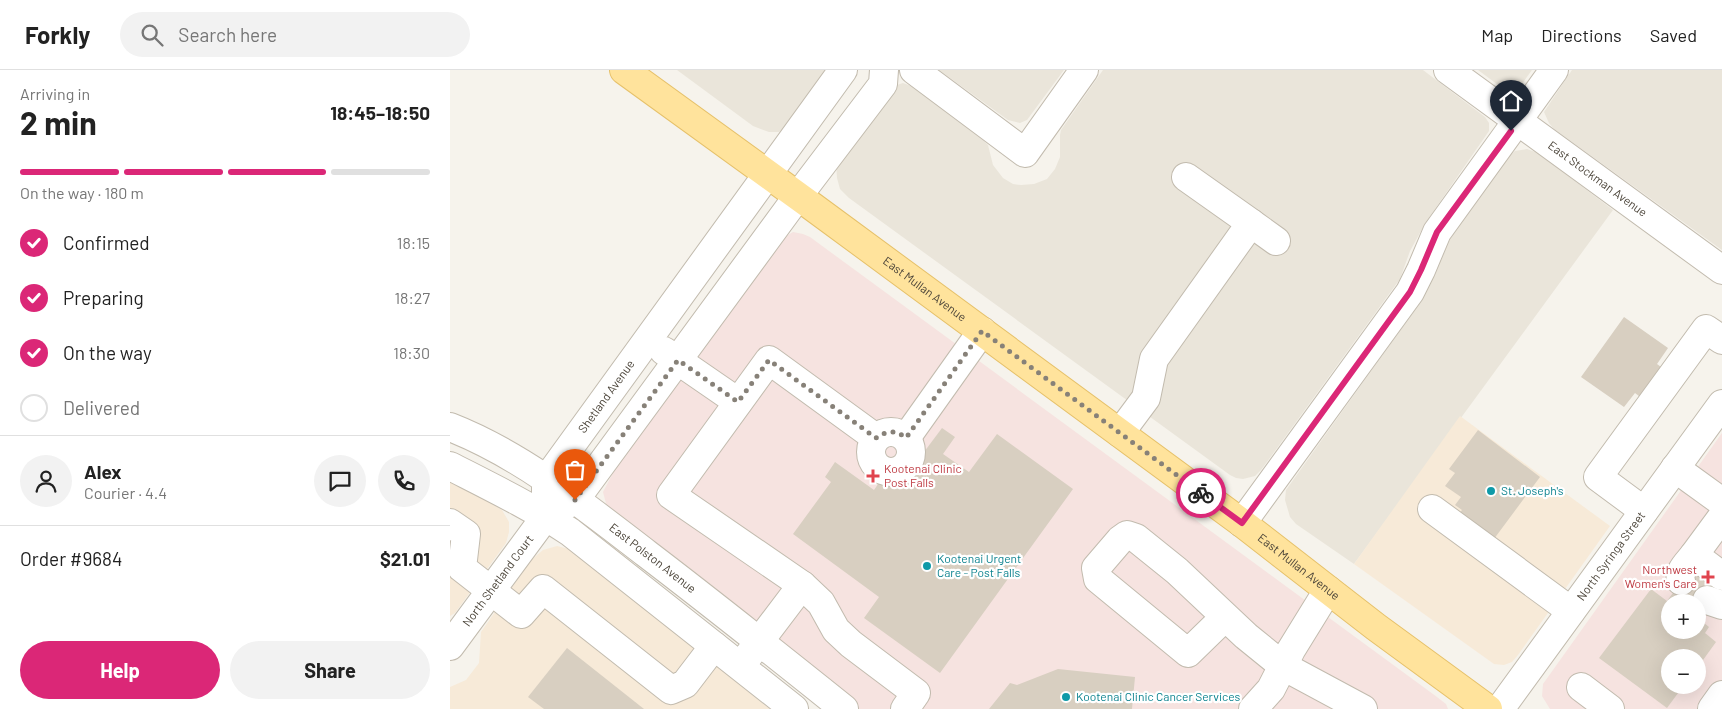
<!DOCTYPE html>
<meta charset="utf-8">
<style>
:root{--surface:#fff;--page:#f2f2f2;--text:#222;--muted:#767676;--line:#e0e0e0;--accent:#db2777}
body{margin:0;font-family:Barlow,sans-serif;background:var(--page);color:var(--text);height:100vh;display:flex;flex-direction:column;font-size:19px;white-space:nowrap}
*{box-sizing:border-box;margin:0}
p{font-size:16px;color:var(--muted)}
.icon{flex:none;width:28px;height:28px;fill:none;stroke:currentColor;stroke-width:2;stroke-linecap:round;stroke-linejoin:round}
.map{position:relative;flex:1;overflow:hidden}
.details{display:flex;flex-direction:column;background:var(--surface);width:450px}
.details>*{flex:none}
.controls{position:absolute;left:1211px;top:524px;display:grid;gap:10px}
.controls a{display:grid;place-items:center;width:45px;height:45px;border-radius:50%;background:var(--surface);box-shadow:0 5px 20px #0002;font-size:25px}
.pin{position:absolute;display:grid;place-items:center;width:42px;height:42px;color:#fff;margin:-51px -21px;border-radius:50% 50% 50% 0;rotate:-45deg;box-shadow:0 0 5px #0007}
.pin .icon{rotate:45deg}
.courier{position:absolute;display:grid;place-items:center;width:50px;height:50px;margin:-25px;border:4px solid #db2777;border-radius:50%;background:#fff;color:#222;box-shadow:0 1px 6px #0007}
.headline em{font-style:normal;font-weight:700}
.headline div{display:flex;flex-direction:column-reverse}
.headline{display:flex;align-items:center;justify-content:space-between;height:85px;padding:0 20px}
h1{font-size:32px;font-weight:700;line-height:38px}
.bar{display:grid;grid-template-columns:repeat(4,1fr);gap:8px 5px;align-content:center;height:60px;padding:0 20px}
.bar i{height:6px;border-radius:4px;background:var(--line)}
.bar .on{background:var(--accent)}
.bar p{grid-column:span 4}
.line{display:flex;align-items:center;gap:12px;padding:0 20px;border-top:1px solid var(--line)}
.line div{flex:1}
.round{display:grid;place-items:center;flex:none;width:52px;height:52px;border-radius:26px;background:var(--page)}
ol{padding:0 20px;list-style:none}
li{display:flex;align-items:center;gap:15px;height:55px}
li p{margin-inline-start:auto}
li .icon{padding:5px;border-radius:50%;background:var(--accent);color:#fff;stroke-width:4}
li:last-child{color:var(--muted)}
li i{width:28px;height:28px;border:2px solid var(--line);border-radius:50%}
.action{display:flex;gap:10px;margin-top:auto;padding:10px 20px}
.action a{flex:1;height:58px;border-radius:30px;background:var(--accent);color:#fff;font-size:20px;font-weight:700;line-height:58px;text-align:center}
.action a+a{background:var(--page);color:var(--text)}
header{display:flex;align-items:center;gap:30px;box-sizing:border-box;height:70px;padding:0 25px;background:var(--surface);border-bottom:1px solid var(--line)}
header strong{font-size:24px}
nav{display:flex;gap:28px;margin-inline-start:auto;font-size:18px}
.search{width:350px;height:45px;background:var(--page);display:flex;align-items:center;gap:12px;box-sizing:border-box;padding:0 18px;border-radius:28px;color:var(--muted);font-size:19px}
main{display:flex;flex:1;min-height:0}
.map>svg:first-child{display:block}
.residential{fill:#eae5da}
.commercial{fill:#f7ead8}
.medical{fill:#f6e3e0;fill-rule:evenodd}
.building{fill:#d8cfc1}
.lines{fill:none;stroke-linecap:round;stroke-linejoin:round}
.minor-casing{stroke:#c2bbae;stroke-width:30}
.major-casing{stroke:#e6c16a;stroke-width:30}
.minor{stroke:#fff;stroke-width:28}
.major{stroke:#ffe39c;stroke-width:28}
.done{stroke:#878178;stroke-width:5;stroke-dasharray:0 9}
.route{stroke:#db2777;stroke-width:6}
.health-dot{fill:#e0444e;stroke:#fff;stroke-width:2}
.culture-dot{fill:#0f9aa8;stroke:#fff;stroke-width:2}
.labels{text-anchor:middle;stroke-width:4.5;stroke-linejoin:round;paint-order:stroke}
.street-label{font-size:12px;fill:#4b4439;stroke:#fff}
.health-label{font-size:12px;fill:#be3a42;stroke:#fff;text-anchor:start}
.culture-label{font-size:12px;fill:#0d838f;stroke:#fff;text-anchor:start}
</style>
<header>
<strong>Forkly</strong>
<div class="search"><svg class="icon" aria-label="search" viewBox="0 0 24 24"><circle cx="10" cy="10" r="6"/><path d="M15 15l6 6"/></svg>Search here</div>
<nav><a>Map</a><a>Directions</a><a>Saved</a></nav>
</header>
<main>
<section class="details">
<div class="headline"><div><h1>2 min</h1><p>Arriving in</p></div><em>18:45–18:50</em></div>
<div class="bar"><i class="on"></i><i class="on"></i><i class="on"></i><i></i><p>On the way · 180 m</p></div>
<ol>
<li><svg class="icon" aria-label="check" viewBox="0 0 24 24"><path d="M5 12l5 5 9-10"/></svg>Confirmed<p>18:15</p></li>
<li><svg class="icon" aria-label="check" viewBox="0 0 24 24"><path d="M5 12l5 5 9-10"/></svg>Preparing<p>18:27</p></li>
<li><svg class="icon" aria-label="check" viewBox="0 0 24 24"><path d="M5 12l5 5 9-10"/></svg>On the way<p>18:30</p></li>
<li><i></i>Delivered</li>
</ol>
<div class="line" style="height:90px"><a class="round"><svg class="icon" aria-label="person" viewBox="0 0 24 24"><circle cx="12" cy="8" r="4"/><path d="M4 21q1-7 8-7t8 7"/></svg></a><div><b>Alex</b><p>Courier · 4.4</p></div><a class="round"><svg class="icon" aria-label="chat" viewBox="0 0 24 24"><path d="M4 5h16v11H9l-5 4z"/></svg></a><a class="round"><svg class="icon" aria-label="phone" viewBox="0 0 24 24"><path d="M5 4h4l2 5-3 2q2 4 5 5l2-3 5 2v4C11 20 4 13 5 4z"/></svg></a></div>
<div class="line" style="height:65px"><div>Order #9684</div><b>$21.01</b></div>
<div class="action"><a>Help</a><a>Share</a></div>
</section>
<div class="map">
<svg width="1272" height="639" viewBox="0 0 1272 639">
<rect width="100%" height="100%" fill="#f6f3ec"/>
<!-- residential -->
<g class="residential">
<polygon points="227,0 381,0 341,55 329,62 319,62 303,56"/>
<polygon points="489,0 614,0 577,50 570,53 558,50"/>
<polygon points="653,0 973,0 1035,47 1039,53 1039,61 976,152 960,181 950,209 811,400 805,406 793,409 786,408 780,405 399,128 390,119 387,108 386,93 444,16 453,13 461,16 534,71 538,75 543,95 553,108 563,114 571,115 584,114 597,109 605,99 610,87 610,65 611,60"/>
<polygon points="1028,0 1082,0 1069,18 1063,21 1055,20"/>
<polygon points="1122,0 1272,0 1272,180 1104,59 1099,53 1094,42"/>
<polygon points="1077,79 1088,83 1163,140 904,494 846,454 840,447 835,430 836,420 969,234 987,199 997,175 1010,151 1059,86 1065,81"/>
</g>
<!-- commercial -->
<g class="commercial">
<polygon points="1010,346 1160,456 1068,585 1062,592 1054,595 1044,594 904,494"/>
<polygon points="0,411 35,429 52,440 59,452 59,462 56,473 5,543 0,546"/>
<polygon points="107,476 119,479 135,490 320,639 0,639 0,617 16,610 29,593 31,562 81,490 93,480"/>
</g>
<!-- medical -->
<g class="medical">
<polygon points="343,162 353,164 360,167 987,627 996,634 998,639 409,639 158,441 153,422 164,401 325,176 333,168"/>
<path d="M 1272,363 L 1272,639 L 1100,639 L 1092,626 L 1093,614 ZM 1220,532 L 1248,532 L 1248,560 L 1220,560 ZM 1220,588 L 1248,588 L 1248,615 L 1220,615 Z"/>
</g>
<!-- building -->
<g class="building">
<polygon points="1174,247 1218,278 1207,294 1227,309 1206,339 1185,323 1174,337 1131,307"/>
<polygon points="492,358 505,367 493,384 519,402 547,364 623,419 490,603 414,548 429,527 343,464 381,412 375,407 385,392 424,420 444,391 459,402"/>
<polygon points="1028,360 1090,407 1041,473 1007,446 1012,440 1005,435 1011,427 995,416 1005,403 999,399"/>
<polygon points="1242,497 1267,516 1248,543 1248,532 1220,532 1220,560 1248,560 1249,549 1259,557 1255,563 1266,572 1248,597 1248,588 1220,588 1220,615 1234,615 1217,638 1149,588 1201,519 1217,531"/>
<polygon points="117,578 194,639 94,639 78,627"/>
<polygon points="608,599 685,607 682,639 539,639 560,613 567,615"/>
</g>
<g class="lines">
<defs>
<g id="minor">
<polyline points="464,0 575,83 634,0"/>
<path id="s1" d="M 998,0 L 1272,200"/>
<polyline points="801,153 826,171"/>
<polyline points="214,281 288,332"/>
<path id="s2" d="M 0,357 C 72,385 137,438 197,484 C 264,535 329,587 394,639"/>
<circle cx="441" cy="382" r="20"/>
<polyline points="670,363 696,328 704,289 801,153 736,107"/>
<polyline points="426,368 319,290 221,425 352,515 371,533 386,560 401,574 466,623 455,639"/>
<polyline points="456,368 532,261"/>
<path d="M 0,396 C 41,417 82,437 120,462 L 344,639"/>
<polyline points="1225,398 1272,432"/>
<polyline points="982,439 1121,541"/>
<polyline points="1194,441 1148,407 1256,259 1272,270"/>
<path id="s3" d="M 96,446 L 96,410 L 393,0"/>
<polyline points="1272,447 1244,485 1272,506"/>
<polyline points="0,453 16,464 12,498 71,544 93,519 221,620 235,614 264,576"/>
<polyline points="792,453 960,222 971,200 987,162 1104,0"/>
<path d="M 1231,511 C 1228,501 1238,493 1244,485"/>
<polyline points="1257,530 1272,535"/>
<polyline points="775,547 738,583 648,509 646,498 670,470 677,465 686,468 727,501 796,566 833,596 913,639"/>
<path id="s4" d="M 0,576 L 96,446 L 125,430 L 348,126 L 433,14 L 434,0"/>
<polyline points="299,585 352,515"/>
<polyline points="1131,617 1160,639"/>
<polyline points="803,639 821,619 841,580 878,520"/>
<path id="s5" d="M 1050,639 L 1272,334"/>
<polyline points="1262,639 1272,625"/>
</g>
<g id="major">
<path id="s6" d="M 174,0 L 363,137 L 792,453 L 926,557 L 1038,639"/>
</g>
</defs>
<!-- minor casing -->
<use href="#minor" class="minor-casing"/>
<!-- major casing -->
<use href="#major" class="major-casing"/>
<!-- minor -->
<use href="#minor" class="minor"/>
<!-- major -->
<use href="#major" class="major"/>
</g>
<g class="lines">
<!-- done -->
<path class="done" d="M 125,430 L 228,290 L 288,332 L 319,290 L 426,368 C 437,360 446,360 456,368 L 532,261 L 751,423"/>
<!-- route -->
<polyline class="route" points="751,423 792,453 960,222 971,200 987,162 1061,61"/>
</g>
<!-- markers -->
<g class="health-dot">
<path d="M420.5 398.5h5v5h5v5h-5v5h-5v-5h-5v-5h5z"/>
<path d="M1255.5 499.5h5v5h5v5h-5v5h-5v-5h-5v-5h5z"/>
</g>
<g class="culture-dot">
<circle cx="1041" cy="421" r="5"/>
<circle cx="477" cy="496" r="5"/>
<circle cx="616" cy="627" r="5"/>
</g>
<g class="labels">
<!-- street labels -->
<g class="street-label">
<text dy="4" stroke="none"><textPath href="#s1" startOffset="185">East Stockman Avenue</textPath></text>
<text dy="4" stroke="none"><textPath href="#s6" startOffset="372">East Mullan Avenue</textPath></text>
<text dy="4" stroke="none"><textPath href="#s3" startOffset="139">Shetland Avenue</textPath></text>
<text dy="4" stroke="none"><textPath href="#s5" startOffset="189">North Syringa Street</textPath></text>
<text dy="4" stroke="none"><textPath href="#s2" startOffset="242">East Polston Avenue</textPath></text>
<text dy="4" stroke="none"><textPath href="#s6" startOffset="838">East Mullan Avenue</textPath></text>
<text dy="4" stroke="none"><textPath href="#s4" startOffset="81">North Shetland Court</textPath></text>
</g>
<!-- health labels -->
<g class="health-label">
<text x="434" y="403">Kootenai Clinic<tspan x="434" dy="14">Post Falls</tspan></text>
<text x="1247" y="504" text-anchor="end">Northwest<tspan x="1247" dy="14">Women's Care</tspan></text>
</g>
<!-- culture labels -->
<g class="culture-label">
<text x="1051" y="425">St. Joseph's</text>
<text x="487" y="493">Kootenai Urgent<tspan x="487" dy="14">Care - Post Falls</tspan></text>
<text x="626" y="631">Kootenai Clinic Cancer Services</text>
</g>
</g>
</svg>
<div class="controls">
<a>+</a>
<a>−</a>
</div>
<div class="pin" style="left:125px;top:430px;background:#ea580c"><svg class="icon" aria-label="bag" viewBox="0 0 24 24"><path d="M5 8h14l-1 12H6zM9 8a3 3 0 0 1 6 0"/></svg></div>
<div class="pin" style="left:1061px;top:61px;background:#1f2937"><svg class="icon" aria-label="home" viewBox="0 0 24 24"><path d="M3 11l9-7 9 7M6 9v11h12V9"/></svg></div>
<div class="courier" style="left:751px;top:423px"><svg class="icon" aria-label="bike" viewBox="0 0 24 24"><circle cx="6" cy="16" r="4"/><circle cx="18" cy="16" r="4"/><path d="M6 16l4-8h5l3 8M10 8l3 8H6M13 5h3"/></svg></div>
</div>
</main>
